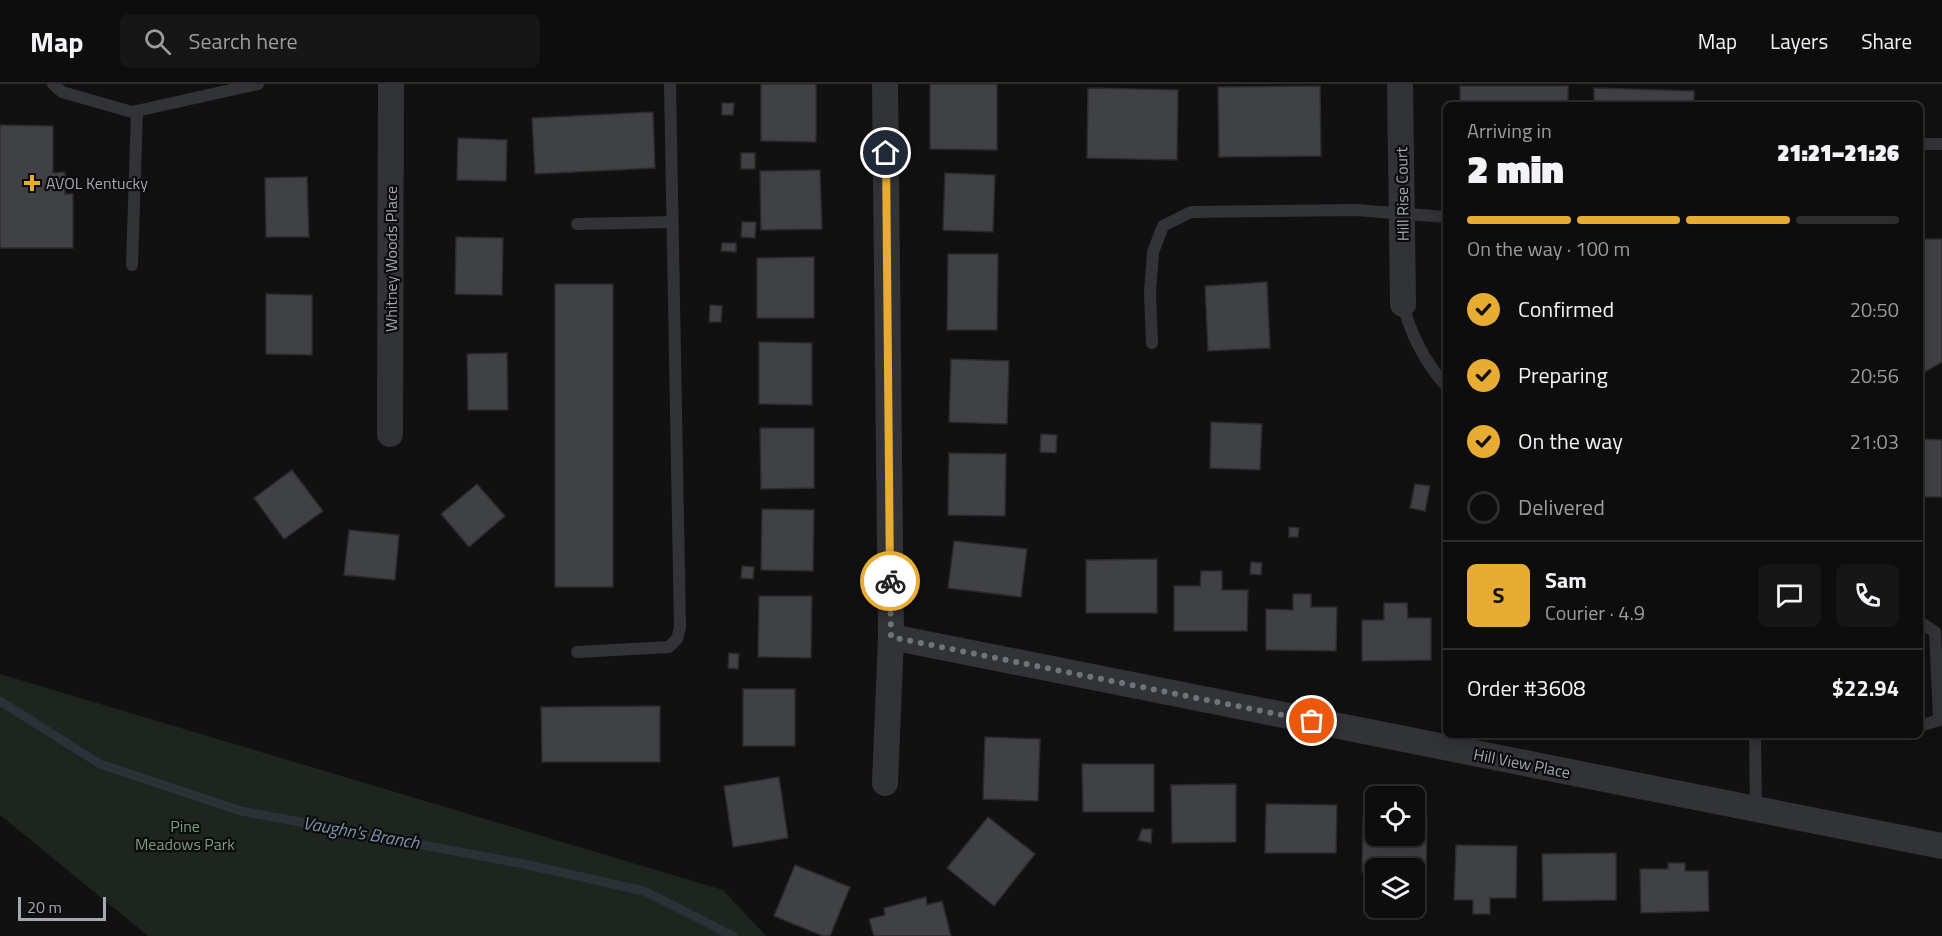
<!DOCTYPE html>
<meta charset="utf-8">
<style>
:root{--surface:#0d0d0e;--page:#161617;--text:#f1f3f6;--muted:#9a9c9e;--line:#2d2d2e;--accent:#e9ac33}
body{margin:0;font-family:"Titillium Web",sans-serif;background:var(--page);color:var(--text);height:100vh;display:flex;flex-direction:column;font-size:22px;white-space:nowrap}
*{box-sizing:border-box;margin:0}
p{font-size:20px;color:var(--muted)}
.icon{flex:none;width:33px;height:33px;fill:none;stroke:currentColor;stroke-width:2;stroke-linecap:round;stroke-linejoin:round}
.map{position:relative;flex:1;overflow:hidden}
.details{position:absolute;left:1443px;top:18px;width:480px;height:636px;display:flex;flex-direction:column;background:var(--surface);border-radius:9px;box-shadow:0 3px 15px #0003,0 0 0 2px var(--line)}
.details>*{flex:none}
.buttons{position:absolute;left:1365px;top:702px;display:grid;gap:12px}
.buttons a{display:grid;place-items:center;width:60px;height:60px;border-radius:9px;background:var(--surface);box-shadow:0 3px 15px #0003,0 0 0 2px var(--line);font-size:30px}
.scale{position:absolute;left:18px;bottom:15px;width:88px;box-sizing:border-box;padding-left:6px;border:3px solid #a3a8b2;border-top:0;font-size:16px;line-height:21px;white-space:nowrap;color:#a3a8b2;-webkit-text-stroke:4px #0c0c0d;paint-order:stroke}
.pin{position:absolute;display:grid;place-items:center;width:51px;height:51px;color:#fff;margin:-26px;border:3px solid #fff;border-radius:50%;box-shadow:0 2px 6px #0007}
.courier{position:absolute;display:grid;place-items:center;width:60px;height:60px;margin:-30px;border:4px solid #e9ac33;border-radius:50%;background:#fff;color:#222;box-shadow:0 2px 8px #0007}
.summary em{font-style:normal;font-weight:800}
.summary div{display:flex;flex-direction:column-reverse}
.summary{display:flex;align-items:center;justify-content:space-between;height:102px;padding:0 24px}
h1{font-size:39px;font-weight:800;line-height:45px}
.bar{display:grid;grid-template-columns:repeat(4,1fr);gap:9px 6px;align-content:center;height:72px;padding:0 24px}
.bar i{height:8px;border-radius:4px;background:var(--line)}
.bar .on{background:var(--accent)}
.bar p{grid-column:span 4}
.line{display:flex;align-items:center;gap:15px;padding:0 24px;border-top:2px solid var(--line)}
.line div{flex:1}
.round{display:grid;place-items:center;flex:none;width:63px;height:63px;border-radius:9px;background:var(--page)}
ol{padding:0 24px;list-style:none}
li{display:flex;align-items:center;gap:18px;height:66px}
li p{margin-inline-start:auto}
li .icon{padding:6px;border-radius:50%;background:var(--accent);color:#111;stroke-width:4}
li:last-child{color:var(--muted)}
li i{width:33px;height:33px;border:3px solid var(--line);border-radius:50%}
header{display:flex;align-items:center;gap:36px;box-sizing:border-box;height:84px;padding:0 30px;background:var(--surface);border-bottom:2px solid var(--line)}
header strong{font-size:28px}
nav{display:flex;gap:33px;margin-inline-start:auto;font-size:21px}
.search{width:420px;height:54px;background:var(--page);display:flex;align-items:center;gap:15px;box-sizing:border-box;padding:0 21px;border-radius:9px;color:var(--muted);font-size:22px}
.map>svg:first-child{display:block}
.green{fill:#1d251e}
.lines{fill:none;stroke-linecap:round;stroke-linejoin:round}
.stream{stroke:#2a3137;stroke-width:9}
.building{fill:#404145;stroke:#2b2b2e;stroke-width:1.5}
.service{stroke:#323337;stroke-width:12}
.minor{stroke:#323337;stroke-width:26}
.done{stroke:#70737a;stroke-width:6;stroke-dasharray:0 10.8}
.route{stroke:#e9ac33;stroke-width:8}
.poi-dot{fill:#e9ac33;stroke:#0c0c0d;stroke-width:2}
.labels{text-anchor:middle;stroke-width:4.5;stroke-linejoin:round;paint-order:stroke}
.poi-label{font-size:16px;fill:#a3a8b2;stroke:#0c0c0d;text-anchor:start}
.street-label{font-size:16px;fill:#a3a8b2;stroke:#0c0c0d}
.park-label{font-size:16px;fill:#7a9d7d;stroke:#0c0c0d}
.water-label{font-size:18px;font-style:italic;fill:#7b95ad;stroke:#0c0c0d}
</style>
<header>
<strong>Map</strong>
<div class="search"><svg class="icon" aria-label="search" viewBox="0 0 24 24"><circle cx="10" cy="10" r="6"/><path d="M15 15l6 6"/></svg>Search here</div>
<nav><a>Map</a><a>Layers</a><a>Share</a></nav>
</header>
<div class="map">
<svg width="1942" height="852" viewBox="0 0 1942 852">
<rect width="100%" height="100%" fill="#111112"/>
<!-- green -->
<polygon class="green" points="0,590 723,806 766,852 148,852 0,731"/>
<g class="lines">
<!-- stream -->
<polyline class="stream" points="0,617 100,680 241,727 519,779 644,807 733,852"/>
</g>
<!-- building -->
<g class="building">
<polygon points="761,0 816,0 816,58 761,57"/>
<polygon points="930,0 997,0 997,66 930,65"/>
<polygon points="1320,2 1321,72 1219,73 1218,3"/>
<rect x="1460" y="2" width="108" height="19"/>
<polygon points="1088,4 1178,6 1177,76 1087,74"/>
<polygon points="1594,4 1694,7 1694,21 1594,21"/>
<polygon points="1769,17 1811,17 1811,21 1770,21"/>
<polygon points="722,19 734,19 733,31 722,31"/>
<polygon points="653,28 655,84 535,90 532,34"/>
<polygon points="0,41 53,42 53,89 65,88 65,110 73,110 73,164 0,164"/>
<polygon points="458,54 507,56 506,97 457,96"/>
<rect x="741" y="69" width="14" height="16"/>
<polygon points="820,86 822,145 761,146 760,87"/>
<polygon points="945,89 995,91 993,148 943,146"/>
<polygon points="307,93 309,153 266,153 265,94"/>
<polygon points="742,138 756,138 755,154 741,153"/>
<polygon points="456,153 503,154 502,211 455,210"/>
<polygon points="1920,155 1942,155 1942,278 1920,291"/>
<polygon points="722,159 736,159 736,168 721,167"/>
<polygon points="948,170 998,170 997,246 947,246"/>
<polygon points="814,173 814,234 757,234 757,174"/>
<polygon points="1267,198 1270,264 1208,267 1205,202"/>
<rect x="555" y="200" width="58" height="303"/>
<polygon points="266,210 312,211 312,271 266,270"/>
<polygon points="710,221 722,222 721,238 709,238"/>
<polygon points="759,258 812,259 812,321 759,320"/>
<polygon points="507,269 508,326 468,326 467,270"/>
<polygon points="951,275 1009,277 1007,340 949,338"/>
<polygon points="1211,338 1262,340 1260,386 1210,384"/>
<polygon points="760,344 814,344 814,404 761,405"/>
<polygon points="1041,350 1057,351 1056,369 1040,368"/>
<polygon points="1920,355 1942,356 1942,413 1920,413"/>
<polygon points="949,369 1006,370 1005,432 948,431"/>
<polygon points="292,386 323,427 284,455 254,414"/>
<polygon points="477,400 505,432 469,463 441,430"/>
<polygon points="1415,400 1430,402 1425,427 1410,424"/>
<polygon points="762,425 814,426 813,487 761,486"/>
<polygon points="1289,443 1299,444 1298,453 1289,453"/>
<polygon points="349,446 399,451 395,496 344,491"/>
<polygon points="954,457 1027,465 1021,513 948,504"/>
<polygon points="1157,475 1157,529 1086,529 1086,476"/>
<polygon points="1251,478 1262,479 1261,491 1250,490"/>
<polygon points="742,482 754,483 753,495 741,494"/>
<polygon points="1201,487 1222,487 1222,506 1248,506 1247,547 1174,547 1174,502 1200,502"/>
<polygon points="1293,510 1311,510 1311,523 1337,523 1336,567 1266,566 1266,525 1293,526"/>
<polygon points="759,512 812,512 811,574 758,573"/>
<polygon points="1384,519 1407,519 1408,534 1431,534 1431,576 1362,577 1362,536 1384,536"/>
<polygon points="729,569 739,570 738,585 728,584"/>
<rect x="743" y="605" width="52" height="57"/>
<polygon points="660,622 660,678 542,678 541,623"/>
<polygon points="985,653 1040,655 1038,717 983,715"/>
<polygon points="1082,680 1154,680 1154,728 1083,728"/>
<polygon points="779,693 788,754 733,763 724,702"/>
<polygon points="1236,700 1236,758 1172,759 1171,701"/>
<polygon points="1266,720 1337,721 1336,769 1265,769"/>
<polygon points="988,733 1035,770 994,822 947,784"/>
<polygon points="1363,733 1376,733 1376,752 1414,752 1414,733 1427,734 1426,789 1414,789 1414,784 1376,784 1376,788 1362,788"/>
<polygon points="1142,745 1152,745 1151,759 1138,756"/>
<polygon points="1456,761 1517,762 1516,814 1490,814 1490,830 1473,830 1473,816 1454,816"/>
<polygon points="1616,769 1616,816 1543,817 1542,770"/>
<polygon points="1668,779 1685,779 1685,787 1708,787 1709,827 1641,829 1640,785 1668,785"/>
<polygon points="795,781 850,803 830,852 823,852 774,832"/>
<polygon points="926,813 927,821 942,817 951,852 874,852 869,835 885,831 884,824"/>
</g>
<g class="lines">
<!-- service -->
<g class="service">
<polyline points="53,0 62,8 132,28 258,0"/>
<polyline points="1920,60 1942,60"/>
<polyline points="577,140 672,138"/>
<polyline points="132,181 137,27"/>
<path d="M 1403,220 C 1411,252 1424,277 1446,302"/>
<polyline points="1152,259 1150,209 1153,168 1163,142 1191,128 1355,126 1446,133"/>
<polyline points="1920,538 1935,548 1939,636 1920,642"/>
<polyline points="577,568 669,563 677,555 680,544 670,0"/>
<polyline points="1755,651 1756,725"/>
</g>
<!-- minor -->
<g class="minor">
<polyline points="885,0 891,553 885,699"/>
<polyline points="1400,0 1403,220"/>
<polyline points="390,350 391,0"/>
<polyline points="891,553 1942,762"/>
</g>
</g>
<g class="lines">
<!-- done -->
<polyline class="done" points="890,497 891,553 1312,637"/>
<!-- route -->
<polyline class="route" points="886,69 890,497"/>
</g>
<!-- markers -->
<path class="poi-dot" d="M29 90h6v6h6v6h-6v6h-6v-6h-6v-6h6z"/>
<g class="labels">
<!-- poi labels -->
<g class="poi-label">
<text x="46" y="105">AVOL Kentucky</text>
</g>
<!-- street labels -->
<g class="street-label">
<text transform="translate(1402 110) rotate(-91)" y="6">Hill Rise Court</text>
<text transform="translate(391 175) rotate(-90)" y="6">Whitney Woods Place</text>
<text transform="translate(1522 679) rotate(11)" y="6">Hill View Place</text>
</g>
<!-- park labels -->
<g class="park-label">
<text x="185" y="748">Pine<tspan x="185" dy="18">Meadows Park</tspan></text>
</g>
<!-- water labels -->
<g class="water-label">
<text transform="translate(361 749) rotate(10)" y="6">Vaughn's Branch</text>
</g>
</g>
</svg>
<div class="buttons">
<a><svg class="icon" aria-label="locate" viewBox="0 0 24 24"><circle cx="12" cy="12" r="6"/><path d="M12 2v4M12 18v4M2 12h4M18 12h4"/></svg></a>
<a><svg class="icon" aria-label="layers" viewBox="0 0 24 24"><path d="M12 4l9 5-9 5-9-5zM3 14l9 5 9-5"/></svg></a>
</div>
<div class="scale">20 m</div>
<div class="pin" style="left:1312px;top:637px;background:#ea580c"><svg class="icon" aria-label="bag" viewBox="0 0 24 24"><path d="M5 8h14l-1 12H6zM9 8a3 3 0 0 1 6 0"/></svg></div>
<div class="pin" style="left:886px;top:69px;background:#1f2937"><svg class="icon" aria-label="home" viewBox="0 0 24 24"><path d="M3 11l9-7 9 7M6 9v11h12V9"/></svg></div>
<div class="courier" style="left:890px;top:497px"><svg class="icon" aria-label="bike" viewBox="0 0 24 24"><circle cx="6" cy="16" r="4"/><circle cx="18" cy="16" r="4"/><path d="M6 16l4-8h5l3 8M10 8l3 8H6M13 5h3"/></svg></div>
<section class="details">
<div class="summary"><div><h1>2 min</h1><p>Arriving in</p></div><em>21:21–21:26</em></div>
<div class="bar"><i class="on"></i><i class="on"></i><i class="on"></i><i></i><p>On the way · 100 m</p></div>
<ol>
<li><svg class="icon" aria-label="check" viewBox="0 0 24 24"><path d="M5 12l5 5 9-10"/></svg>Confirmed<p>20:50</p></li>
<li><svg class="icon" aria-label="check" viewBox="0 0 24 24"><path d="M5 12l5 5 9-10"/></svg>Preparing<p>20:56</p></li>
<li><svg class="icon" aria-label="check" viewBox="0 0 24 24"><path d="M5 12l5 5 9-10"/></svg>On the way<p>21:03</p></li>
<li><i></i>Delivered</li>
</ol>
<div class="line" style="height:108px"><b class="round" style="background:var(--accent);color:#111">S</b><div><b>Sam</b><p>Courier · 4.9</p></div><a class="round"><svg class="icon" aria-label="chat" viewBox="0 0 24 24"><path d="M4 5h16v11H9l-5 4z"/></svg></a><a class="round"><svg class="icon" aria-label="phone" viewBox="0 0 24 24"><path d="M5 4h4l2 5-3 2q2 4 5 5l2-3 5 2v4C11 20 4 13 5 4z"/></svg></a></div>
<div class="line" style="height:78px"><div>Order #3608</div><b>$22.94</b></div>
</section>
</div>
